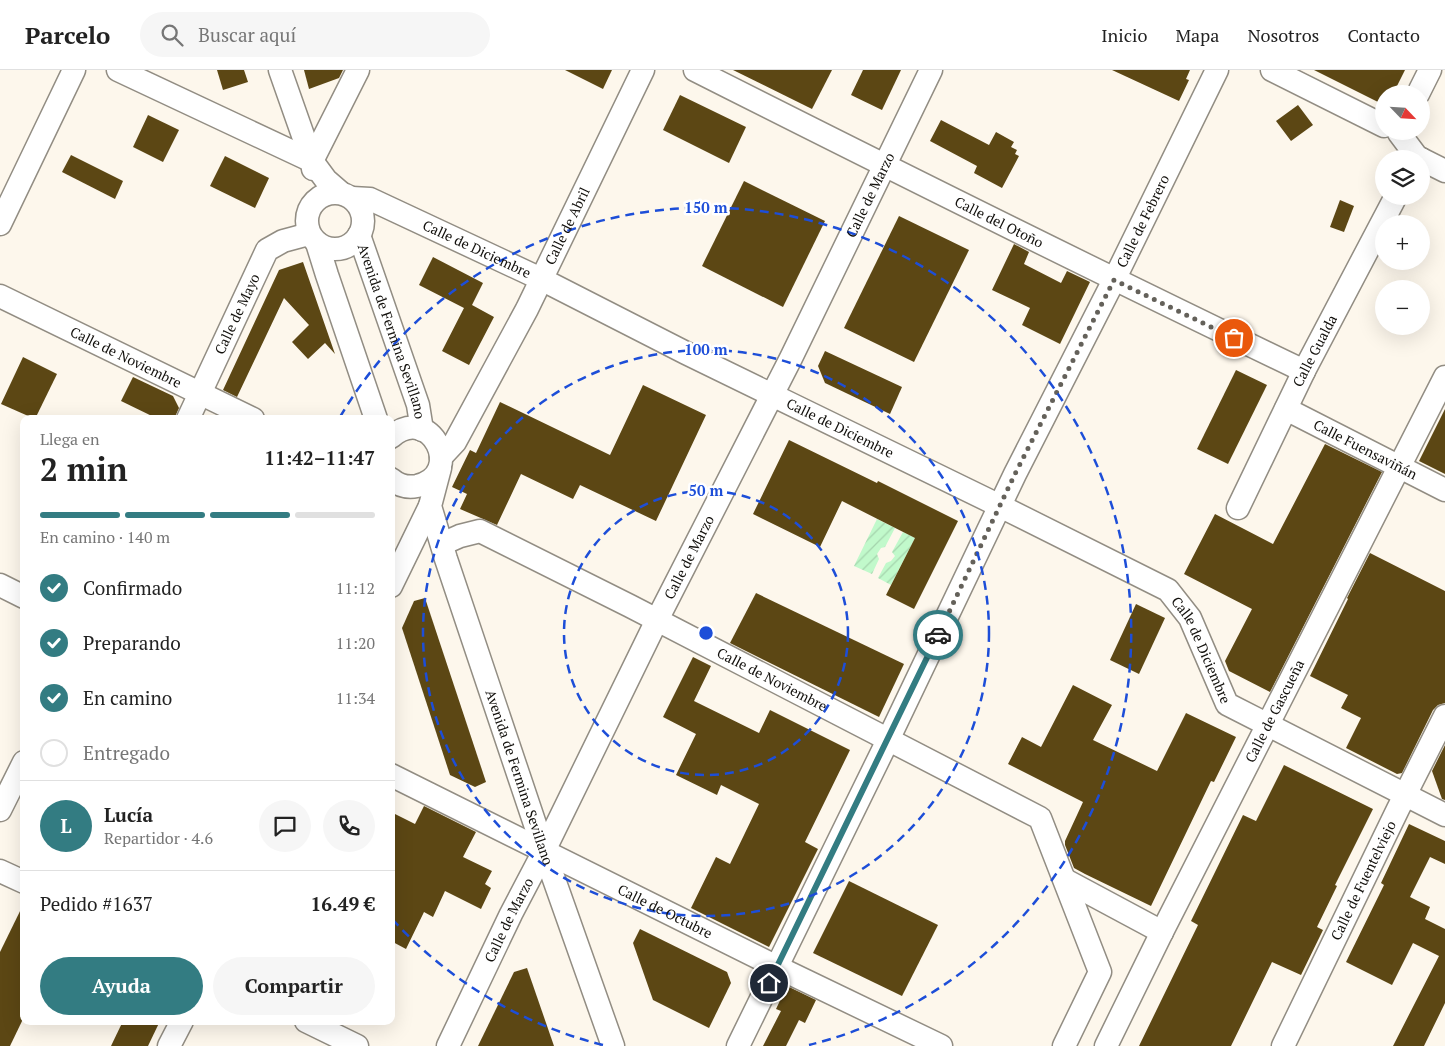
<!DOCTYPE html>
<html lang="es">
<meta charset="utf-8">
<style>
:root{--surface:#fff;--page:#f6f6f6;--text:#222;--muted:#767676;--line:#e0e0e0;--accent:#337c82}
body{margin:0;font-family:"PT Serif",serif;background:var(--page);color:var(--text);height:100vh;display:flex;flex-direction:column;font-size:19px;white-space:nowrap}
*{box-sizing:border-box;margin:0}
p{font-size:16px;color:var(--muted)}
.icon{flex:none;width:28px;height:28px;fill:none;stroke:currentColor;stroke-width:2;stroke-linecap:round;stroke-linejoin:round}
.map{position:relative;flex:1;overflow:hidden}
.drawer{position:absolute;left:20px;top:345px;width:375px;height:610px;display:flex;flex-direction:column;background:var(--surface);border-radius:10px;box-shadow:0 5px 20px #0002}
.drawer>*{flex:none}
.needle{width:32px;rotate:115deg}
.controls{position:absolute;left:1375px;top:15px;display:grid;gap:10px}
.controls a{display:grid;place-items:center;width:55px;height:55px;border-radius:50%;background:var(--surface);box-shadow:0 5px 20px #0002;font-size:25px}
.pin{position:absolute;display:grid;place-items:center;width:42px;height:42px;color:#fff;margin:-21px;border:2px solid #fff;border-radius:50%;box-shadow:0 1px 5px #0007}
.courier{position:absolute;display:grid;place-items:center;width:50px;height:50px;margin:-25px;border:4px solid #337c82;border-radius:50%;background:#fff;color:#222;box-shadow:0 1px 6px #0007}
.summary em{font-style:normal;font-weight:800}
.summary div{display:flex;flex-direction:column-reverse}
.summary{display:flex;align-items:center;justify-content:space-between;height:85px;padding:0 20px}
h1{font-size:32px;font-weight:800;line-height:38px}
.bar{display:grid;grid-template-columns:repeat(4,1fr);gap:8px 5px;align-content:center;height:60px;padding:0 20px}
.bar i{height:6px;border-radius:4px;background:var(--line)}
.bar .active{background:var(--accent)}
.bar p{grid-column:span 4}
.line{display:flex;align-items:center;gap:12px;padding:0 20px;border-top:1px solid var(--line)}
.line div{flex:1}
.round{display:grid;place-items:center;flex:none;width:52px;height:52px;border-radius:26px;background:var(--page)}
ol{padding:0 20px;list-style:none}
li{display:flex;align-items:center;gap:15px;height:55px}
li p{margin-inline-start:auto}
li .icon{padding:5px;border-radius:50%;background:var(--accent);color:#fff;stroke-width:4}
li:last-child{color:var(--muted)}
li i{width:28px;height:28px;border:2px solid var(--line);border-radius:50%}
.primary-button{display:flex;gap:10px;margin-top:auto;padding:10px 20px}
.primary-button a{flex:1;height:58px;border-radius:30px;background:var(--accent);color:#fff;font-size:20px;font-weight:800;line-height:58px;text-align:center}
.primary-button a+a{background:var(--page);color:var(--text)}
header{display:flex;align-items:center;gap:30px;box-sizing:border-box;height:70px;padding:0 25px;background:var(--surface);border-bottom:1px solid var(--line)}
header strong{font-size:24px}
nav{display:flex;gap:28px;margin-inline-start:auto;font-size:18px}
.search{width:350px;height:45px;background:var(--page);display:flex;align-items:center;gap:12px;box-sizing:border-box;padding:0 18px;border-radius:28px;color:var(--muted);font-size:19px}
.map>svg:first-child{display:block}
.garden{fill:url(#garden-furrows)}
.building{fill:#5c4714}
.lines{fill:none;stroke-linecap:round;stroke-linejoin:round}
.minor-casing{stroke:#928d83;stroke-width:25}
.minor{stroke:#fff;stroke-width:22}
.done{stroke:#64615a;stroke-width:5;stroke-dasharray:0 9}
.route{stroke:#337c82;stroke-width:6}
.ring{fill:none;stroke:#1d4ed8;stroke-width:2.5;stroke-dasharray:9 6}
.labels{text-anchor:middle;stroke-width:5;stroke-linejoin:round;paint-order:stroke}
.street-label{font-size:14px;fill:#12100c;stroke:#fff}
.centre{fill:#1d4ed8;stroke:#fff;stroke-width:2.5}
.ring-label{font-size:15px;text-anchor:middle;font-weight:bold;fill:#1d4ed8;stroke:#fff;stroke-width:5;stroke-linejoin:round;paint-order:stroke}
</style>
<header>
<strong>Parcelo</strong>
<div class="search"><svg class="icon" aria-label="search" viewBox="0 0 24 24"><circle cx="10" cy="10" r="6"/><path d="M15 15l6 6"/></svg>Buscar aquí</div>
<nav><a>Inicio</a><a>Mapa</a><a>Nosotros</a><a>Contacto</a></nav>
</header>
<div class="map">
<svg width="1445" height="976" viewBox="0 0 1445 976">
<defs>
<pattern id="garden-furrows" width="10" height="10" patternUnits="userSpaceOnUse" patternTransform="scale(1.25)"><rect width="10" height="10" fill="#c1f9cb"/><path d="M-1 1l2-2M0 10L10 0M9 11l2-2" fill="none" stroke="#a5d4ad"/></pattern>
</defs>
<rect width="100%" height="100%" fill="#fdf7ec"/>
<!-- garden -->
<g class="garden">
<polygon points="877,449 895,458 885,477 881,478 877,484 879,489 872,504 854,496"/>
<polygon points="903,462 915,468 891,515 878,508 886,493 891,491 895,486 892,482"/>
</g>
<!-- building -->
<g class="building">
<polygon points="217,0 244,0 248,12 223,20"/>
<polygon points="304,0 343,0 339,8 309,19"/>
<polygon points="565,0 612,0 603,19"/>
<polygon points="733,0 832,0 812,39"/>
<polygon points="863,0 901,0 882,40 851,25"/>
<polygon points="1112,0 1190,0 1186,9 1189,10 1179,31"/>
<polygon points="1314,0 1405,0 1393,24 1384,24 1384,35"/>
<polygon points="680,25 746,57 729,93 663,60"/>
<polygon points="1298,35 1313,55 1291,71 1276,51"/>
<polygon points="148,45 179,60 163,92 133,77"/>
<polygon points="941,50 989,75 996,62 1014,72 1011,77 1017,80 1015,84 1019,86 1002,118 974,103 977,96 930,71"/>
<polygon points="71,85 123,111 115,129 62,102"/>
<polygon points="225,86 269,108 255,138 210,116"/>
<polygon points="744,111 825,151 783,237 702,196"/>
<polygon points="1340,130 1354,136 1344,162 1330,157"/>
<polygon points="899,146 969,180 914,292 844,258"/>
<polygon points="1014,174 1029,182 1024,194 1061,213 1067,201 1090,212 1060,274 1022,255 1030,238 992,220"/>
<polygon points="433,187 483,213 472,235 494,247 469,295 442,281 464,238 419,215"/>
<polygon points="303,192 335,284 325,273 308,289 292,272 309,255 284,228 237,327 223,320 279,200"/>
<polygon points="825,281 902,317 890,344 825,313 818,296"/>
<polygon points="23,287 57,304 35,349 1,334"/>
<polygon points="1236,300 1267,315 1228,394 1197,379"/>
<polygon points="133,307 173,326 179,338 174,349 158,349 121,331"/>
<polygon points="643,315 706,345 656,451 580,415 573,429 521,404 497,455 460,439 467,424 452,417 470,380 476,383 500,332 610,385"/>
<polygon points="1445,339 1445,404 1419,391"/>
<polygon points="789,370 877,413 878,411 958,451 914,539 886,525 915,468 842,431 820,477 753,444"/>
<polygon points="1325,374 1382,402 1270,622 1229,601 1225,591 1252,539 1184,504 1215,444 1273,474"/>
<polygon points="1370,483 1445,521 1445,633 1438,635 1433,640 1402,703 1397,704 1346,678 1361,648 1341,638 1348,625 1310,606 1348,529 1347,528"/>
<polygon points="756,523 904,594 879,647 730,573"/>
<polygon points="425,528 486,712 475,717 450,705 402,558 414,531"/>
<polygon points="1136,534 1165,548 1139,604 1110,590"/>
<polygon points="693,587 711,596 694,631 759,663 770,640 850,680 805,772 818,779 769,877 691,838 716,787 730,794 759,734 721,715 717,725 676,705 696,664 663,647"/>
<polygon points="1073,615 1112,635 1093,670 1157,701 1186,643 1236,667 1214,712 1211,711 1151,836 1085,804 1074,798 1065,775 1065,771 1083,732 1008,694 1022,667 1041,677"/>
<polygon points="1445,675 1445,730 1442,729 1432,701"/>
<polygon points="1284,695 1373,739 1335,815 1337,816 1317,857 1323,860 1301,905 1272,892 1231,976 1139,976 1198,855 1191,851 1243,745 1256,751"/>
<polygon points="424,736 476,762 463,787 492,801 485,814 491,818 481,839 445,821 433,847 424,842 406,879 391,871 391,742 415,754"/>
<polygon points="1409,754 1445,771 1445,794 1430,787 1410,827 1430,837 1425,849 1445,859 1445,933 1424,976 1393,976 1439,886 1413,873 1392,915 1346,892 1384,815 1381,813"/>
<polygon points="849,811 938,855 902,926 813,883"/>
<polygon points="24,833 24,947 10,976 0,976 0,882"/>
<polygon points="640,859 727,902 731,913 709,958 653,930 633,873"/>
<polygon points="527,898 554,976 478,976 514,902"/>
<polygon points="787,916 816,930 805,953 799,950 786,976 763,976 781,941 776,939"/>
<polygon points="123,951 160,951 148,976 111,976"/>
</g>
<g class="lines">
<defs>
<g id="minor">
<polyline points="118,0 312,91 326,110 341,123"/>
<polyline points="280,0 312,91 313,99"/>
<path id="s1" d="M 695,0 C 897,102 1100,203 1304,301"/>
<polyline points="1272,0 1384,56"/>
<polyline points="1418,24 1430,0"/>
<polyline points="1400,61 1399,63 1417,87 1421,89"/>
<polyline points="1421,89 1445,101"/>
<polyline points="312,91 358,0"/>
<circle cx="335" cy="151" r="28"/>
<path id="s2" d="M 352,128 L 370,129 L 541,209 L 686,283 L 1000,436 L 1168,520 L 1190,548 L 1227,634 L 1445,745"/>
<polyline points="0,154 74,0"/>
<path id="s3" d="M 359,165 L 418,335 L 422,360"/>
<polyline points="317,173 327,205 376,349"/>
<path id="s4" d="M 0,226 L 253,349"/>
<path id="s5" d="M 1286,339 L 1445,420"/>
<path id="s6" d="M 188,349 L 267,180 L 283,171 L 309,164"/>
<path d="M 391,367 C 431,332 466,405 417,416 C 407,418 398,415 391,409"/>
<path id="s7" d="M 441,387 L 455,372 L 527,239 L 643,0"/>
<path id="s8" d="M 440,398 L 430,436 L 446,489 L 544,781 L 613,976"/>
<path id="s9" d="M 1238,438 L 1304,301 L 1396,126"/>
<path id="s10" d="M 442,474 L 460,466 L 480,461 L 630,536 L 1040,748 L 1100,902 L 1064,976"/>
<polyline points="0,515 24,527"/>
<polyline points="391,516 430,436"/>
<path id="s11" d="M 391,705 L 777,897 L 941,976"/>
<polyline points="0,740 24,692"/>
<polyline points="0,801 24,812"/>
<polyline points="1065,810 1162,862"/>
<polyline points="306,951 357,976"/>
<polyline points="169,976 182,951"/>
<path id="s12" d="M 448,976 L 511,844 L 544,781 L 657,550 L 791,288 L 931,0"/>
<path id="s13" d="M 738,976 L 888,670 L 1015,404 L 1114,210 L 1217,0"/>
<path id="s14" d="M 1106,976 L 1162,862 L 1445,307"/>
<path id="s15" d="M 1283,976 L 1398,739 L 1445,646"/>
</g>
</defs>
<!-- minor casing -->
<use href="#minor" class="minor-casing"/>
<!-- minor -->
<use href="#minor" class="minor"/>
</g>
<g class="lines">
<!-- done -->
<polyline class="done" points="938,565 1015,404 1114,210 1234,268"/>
<!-- route -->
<polyline class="route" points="769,913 938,565"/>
</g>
<!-- distance rings -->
<g class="ring">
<circle cx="706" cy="563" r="142"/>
<circle cx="706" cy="563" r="283"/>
<path d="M603 975A425 425 0 0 1 393 850M340 347A425 425 0 1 1 809 975"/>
</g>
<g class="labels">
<!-- street labels -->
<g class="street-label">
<text dy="5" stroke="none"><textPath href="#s12" startOffset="950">Calle de Marzo</textPath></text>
<text dy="5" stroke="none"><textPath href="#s13" startOffset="919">Calle de Febrero</textPath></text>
<text dy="5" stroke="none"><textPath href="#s1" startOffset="340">Calle del Otoño</textPath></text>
<text dy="5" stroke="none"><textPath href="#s7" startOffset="264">Calle de Abril</textPath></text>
<text dy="5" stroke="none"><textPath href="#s2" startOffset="136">Calle de Diciembre</textPath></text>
<text dy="5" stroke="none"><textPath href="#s6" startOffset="116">Calle de Mayo</textPath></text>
<text dy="5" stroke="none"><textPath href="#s3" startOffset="102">Avenida de Fermina Sevillano</textPath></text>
<text dy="5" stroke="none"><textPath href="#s9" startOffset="175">Calle Gualda</textPath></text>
<text dy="5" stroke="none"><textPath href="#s4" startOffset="140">Calle de Noviembre</textPath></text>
<text dy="5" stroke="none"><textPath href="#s2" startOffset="541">Calle de Diciembre</textPath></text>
<text dy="5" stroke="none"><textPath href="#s5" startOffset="89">Calle Fuensaviñán</textPath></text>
<text dy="5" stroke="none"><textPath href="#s12" startOffset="545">Calle de Marzo</textPath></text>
<text dy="5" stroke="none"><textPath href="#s2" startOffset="976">Calle de Diciembre</textPath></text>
<text dy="5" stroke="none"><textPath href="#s10" startOffset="368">Calle de Noviembre</textPath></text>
<text dy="5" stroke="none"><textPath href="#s14" startOffset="375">Calle de Gascueña</textPath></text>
<text dy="5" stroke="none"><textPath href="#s8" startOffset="325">Avenida de Fermina Sevillano</textPath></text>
<text dy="5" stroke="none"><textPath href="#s15" startOffset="184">Calle de Fuentelviejo</textPath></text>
<text dy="5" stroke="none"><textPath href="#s11" startOffset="306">Calle de Octubre</textPath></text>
<text dy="5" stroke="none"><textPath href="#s12" startOffset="140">Calle de Marzo</textPath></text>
</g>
</g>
<circle cx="706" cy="563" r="8" class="centre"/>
<g class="ring-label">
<text x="706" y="143">150 m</text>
<text x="706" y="285">100 m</text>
<text x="706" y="426">50 m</text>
</g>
</svg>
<div class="controls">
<a><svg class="needle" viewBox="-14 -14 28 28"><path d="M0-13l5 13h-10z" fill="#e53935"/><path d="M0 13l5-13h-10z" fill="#767676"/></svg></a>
<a><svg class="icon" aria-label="layers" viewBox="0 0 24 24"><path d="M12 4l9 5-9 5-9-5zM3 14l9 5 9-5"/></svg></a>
<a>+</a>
<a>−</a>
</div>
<div class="pin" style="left:1234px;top:268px;background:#ea580c"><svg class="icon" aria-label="bag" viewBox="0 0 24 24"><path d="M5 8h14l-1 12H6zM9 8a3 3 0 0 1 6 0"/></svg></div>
<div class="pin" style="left:769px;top:913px;background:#1f2937"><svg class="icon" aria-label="home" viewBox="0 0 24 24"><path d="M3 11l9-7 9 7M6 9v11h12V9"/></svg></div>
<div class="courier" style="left:938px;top:565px"><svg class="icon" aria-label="car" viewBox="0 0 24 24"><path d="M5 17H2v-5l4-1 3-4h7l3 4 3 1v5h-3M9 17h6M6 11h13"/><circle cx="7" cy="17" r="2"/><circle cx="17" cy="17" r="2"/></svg></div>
<section class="drawer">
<div class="summary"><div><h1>2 min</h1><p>Llega en</p></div><em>11:42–11:47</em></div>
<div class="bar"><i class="active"></i><i class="active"></i><i class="active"></i><i></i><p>En camino · 140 m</p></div>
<ol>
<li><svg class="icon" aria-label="check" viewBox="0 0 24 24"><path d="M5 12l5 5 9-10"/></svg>Confirmado<p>11:12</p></li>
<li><svg class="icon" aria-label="check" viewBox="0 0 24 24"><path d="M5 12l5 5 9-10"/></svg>Preparando<p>11:20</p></li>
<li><svg class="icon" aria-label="check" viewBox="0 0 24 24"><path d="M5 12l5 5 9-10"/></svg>En camino<p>11:34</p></li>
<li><i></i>Entregado</li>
</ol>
<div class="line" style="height:90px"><b class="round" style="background:var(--accent);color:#fff">L</b><div><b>Lucía</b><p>Repartidor · 4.6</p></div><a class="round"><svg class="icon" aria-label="chat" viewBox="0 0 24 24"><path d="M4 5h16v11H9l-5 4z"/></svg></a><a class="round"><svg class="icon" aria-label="phone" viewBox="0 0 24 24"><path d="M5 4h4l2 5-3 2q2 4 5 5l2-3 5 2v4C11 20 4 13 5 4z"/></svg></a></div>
<div class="line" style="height:65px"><div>Pedido #1637</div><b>16.49 €</b></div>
<div class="primary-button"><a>Ayuda</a><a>Compartir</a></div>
</section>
</div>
